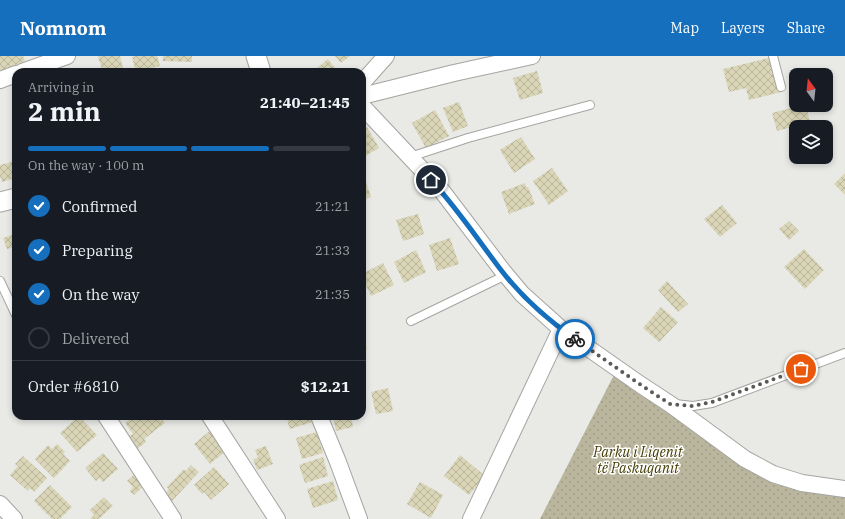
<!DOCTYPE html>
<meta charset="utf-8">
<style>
:root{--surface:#171b24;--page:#20242c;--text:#f1f3f6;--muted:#9ea1a6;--line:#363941;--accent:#156fbc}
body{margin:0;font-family:"IBM Plex Serif",serif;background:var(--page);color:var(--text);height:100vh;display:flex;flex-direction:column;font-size:15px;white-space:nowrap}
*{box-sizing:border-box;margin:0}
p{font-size:13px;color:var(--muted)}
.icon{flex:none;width:22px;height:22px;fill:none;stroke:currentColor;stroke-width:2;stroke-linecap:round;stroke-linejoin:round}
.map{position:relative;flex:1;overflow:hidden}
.sheet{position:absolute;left:12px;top:12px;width:354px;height:352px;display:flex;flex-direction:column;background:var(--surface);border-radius:12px;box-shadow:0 2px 6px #0003}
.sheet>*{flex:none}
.needle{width:26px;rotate:345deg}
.tools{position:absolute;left:789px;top:12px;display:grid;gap:8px}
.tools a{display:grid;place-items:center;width:44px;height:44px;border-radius:8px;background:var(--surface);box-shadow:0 2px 6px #0003;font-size:20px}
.pin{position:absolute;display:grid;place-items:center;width:34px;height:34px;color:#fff;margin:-17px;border:2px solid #fff;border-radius:50%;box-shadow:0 1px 4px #0007}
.courier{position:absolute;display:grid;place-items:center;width:40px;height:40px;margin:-20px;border:3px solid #156fbc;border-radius:50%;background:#fff;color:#222;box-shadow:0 1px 5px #0007}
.overview em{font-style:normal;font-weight:700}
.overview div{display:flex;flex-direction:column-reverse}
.overview{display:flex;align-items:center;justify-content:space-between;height:68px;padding:0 16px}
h1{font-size:26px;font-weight:700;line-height:30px}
.bar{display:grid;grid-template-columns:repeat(4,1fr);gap:6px 4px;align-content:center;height:48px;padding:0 16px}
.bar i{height:5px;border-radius:3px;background:var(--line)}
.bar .current{background:var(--accent)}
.bar p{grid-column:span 4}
.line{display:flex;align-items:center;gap:10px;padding:0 16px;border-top:1px solid var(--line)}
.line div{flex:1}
ol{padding:0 16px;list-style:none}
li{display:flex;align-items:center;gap:12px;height:44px}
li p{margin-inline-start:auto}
li .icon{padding:4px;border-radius:50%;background:var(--accent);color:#fff;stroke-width:4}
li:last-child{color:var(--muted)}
li i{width:22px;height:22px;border:2px solid var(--line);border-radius:50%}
header{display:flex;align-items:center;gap:24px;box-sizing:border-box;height:56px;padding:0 20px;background:var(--accent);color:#fff}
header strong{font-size:19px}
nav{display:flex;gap:22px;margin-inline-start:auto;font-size:14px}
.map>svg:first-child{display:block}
.grass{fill:url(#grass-dots)}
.building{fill:url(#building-cross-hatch)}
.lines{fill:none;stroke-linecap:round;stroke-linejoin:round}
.service-casing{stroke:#a4a4a1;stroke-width:10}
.minor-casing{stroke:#a4a4a1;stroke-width:18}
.tertiary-casing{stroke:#a4a4a1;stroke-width:21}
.service{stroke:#fff;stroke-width:8}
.minor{stroke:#fff;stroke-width:16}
.tertiary{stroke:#fff;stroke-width:19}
.done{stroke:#5a5a58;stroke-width:4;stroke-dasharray:0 7.2}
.route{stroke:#156fbc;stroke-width:5}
.labels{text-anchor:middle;stroke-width:3;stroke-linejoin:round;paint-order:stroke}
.park-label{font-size:14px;font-style:italic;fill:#453d04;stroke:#fff}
</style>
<header>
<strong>Nomnom</strong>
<nav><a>Map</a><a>Layers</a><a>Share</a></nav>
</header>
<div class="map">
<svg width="845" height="463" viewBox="0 0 845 463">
<defs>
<pattern id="grass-dots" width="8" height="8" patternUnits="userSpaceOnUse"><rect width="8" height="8" fill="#bab69e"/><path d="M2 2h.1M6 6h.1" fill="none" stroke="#9f9b87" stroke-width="1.8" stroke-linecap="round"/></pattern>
<pattern id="building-cross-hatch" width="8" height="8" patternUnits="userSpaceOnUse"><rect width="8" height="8" fill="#d9d5b6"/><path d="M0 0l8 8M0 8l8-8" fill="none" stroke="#b9b69b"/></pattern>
</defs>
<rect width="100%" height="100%" fill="#e9e9e6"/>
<!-- grass -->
<polygon class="grass" points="616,315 722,393 845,438 845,463 540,463"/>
<!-- building -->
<g class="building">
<polygon points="0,0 23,0 25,5 0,15"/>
<polygon points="98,0 120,0 124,16 104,16 104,14 102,14"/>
<polygon points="136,0 157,0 160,10 136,16 132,1"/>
<polygon points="163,0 192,0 192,6 163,5"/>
<polygon points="335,0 350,0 341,7"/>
<polygon points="773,1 781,36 749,44 746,32 729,36 723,13"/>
<polygon points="328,3 338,16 312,16"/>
<polygon points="537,15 543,37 520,44 513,22"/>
<polygon points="459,46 468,70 453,76 443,52"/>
<polygon points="803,49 806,49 810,66 777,75 772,57"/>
<polygon points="435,54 449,80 426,92 412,67"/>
<polygon points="367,71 379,92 362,102 362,73"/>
<polygon points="521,81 535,103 514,117 500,94"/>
<polygon points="16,98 16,122 2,126 0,120 0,109 15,105 13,99"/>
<polygon points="552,112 568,135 549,149 533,125"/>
<polygon points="845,117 845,139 834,128"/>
<polygon points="364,120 371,141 362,144 362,121"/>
<polygon points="525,127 526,131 528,131 535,148 509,158 501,136"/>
<polygon points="722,149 737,167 720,181 704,163"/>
<polygon points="418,158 424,178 403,185 396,164"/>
<polygon points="789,165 799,175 789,184 779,173"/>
<polygon points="15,178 16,190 7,193 3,182"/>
<polygon points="450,182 459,208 437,215 429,189"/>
<polygon points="804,193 824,214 805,233 784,211"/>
<polygon points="416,194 426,216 404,227 394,206"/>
<polygon points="383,207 394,229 371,240 362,221 362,218"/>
<polygon points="667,225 688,248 678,256 658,234"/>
<polygon points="661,251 678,266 659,286 643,272"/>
<polygon points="362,279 367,293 362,295"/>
<polygon points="388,332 393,355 376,358 371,336"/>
<polygon points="79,360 97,379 77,396 60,377"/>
<polygon points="134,360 160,360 165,367 144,383 146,386 136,394 127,382 133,378 125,367"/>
<polygon points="286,360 310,360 312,366 290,373"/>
<polygon points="333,360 351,360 353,371 336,375"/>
<polygon points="211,374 219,383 217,385 225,396 210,408 194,388"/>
<polygon points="317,376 323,397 302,403 296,382"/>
<polygon points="57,388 65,396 63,398 70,405 54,422 35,403 48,389 52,393"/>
<polygon points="266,390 273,408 257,414 253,403 258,402 255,394"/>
<polygon points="103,397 118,413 103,426 99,422 96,425 85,412"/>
<polygon points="460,399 485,420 469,439 444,420"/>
<polygon points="23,400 47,422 34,436 30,432 28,435 10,419 18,410 15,408"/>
<polygon points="323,401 328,420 305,427 299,409"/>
<polygon points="191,409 199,416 171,446 164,439 169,433 167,431 184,413 186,415"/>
<polygon points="214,411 229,428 211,444 204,436 202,438 194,429"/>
<polygon points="136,417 146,428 134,439 130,435 133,431 127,425"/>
<polygon points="333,425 338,444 313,452 307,433"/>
<polygon points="420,426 443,439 431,462 407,448"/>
<polygon points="50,429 72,451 60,463 52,463 34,445"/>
<polygon points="104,441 113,450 99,463 90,463 94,459 90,454"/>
</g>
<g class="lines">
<defs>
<g id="service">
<polyline points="773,0 781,31"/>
<polyline points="410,101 468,82 590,49"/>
<polyline points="0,225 16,259"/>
<polyline points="411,265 506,219"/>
<polyline points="675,348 693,350 712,347 845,297"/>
</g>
<g id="minor">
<polyline points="22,16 67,0"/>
<polyline points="0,24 16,18"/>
<polyline points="362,27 386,0"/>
<polyline points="362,40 454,17 532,0"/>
<polyline points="362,50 442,135 502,214 522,238 561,273 641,329 670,348 745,403 773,418 802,427 845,433"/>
<polyline points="106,360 173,463"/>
<polyline points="210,360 277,463"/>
<polyline points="319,360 338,406 359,463"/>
<polyline points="0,448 14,463"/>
<polyline points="471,463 561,273"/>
</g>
<g id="tertiary">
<polyline points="256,0 261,16"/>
<polyline points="0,146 16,142"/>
</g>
</defs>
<!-- service casing -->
<use href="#service" class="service-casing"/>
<!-- minor casing -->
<use href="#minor" class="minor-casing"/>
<!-- tertiary casing -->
<use href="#tertiary" class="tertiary-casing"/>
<!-- service -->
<use href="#service" class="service"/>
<!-- minor -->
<use href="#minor" class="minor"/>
<!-- tertiary -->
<use href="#tertiary" class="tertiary"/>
</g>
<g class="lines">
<!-- done -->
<polyline class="done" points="575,283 641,329 670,348 693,350 712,346 801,313"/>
<!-- route -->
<path class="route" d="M 431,124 C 457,152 478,184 501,214 C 521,240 548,264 575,283"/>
</g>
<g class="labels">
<!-- park labels -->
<g class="park-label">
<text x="638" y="401">Parku i Liqenit<tspan x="638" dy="16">të Paskuqanit</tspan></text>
</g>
</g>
</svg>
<div class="tools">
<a><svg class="needle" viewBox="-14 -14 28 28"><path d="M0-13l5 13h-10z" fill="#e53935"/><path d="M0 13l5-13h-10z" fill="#9ea1a6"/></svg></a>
<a><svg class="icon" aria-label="layers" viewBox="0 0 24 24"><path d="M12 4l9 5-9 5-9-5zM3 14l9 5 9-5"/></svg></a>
</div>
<div class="pin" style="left:801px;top:313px;background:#ea580c"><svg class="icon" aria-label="bag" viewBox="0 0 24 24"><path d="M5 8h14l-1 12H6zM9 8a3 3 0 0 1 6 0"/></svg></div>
<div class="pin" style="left:431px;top:124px;background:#1f2937"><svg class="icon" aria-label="home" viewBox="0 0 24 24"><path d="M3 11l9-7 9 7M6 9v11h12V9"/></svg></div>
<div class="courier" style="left:575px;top:283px"><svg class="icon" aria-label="bike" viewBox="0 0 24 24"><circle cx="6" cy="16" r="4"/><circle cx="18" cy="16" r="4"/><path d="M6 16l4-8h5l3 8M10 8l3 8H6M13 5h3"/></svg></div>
<section class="sheet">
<div class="overview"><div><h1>2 min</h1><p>Arriving in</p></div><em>21:40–21:45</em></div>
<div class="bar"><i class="current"></i><i class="current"></i><i class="current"></i><i></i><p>On the way · 100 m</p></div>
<ol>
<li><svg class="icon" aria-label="check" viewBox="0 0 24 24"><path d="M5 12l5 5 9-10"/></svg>Confirmed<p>21:21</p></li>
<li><svg class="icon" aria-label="check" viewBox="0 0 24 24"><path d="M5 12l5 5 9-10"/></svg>Preparing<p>21:33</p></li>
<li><svg class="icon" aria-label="check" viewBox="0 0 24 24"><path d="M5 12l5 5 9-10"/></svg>On the way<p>21:35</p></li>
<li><i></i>Delivered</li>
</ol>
<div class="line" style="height:52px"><div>Order #6810</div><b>$12.21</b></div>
</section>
</div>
